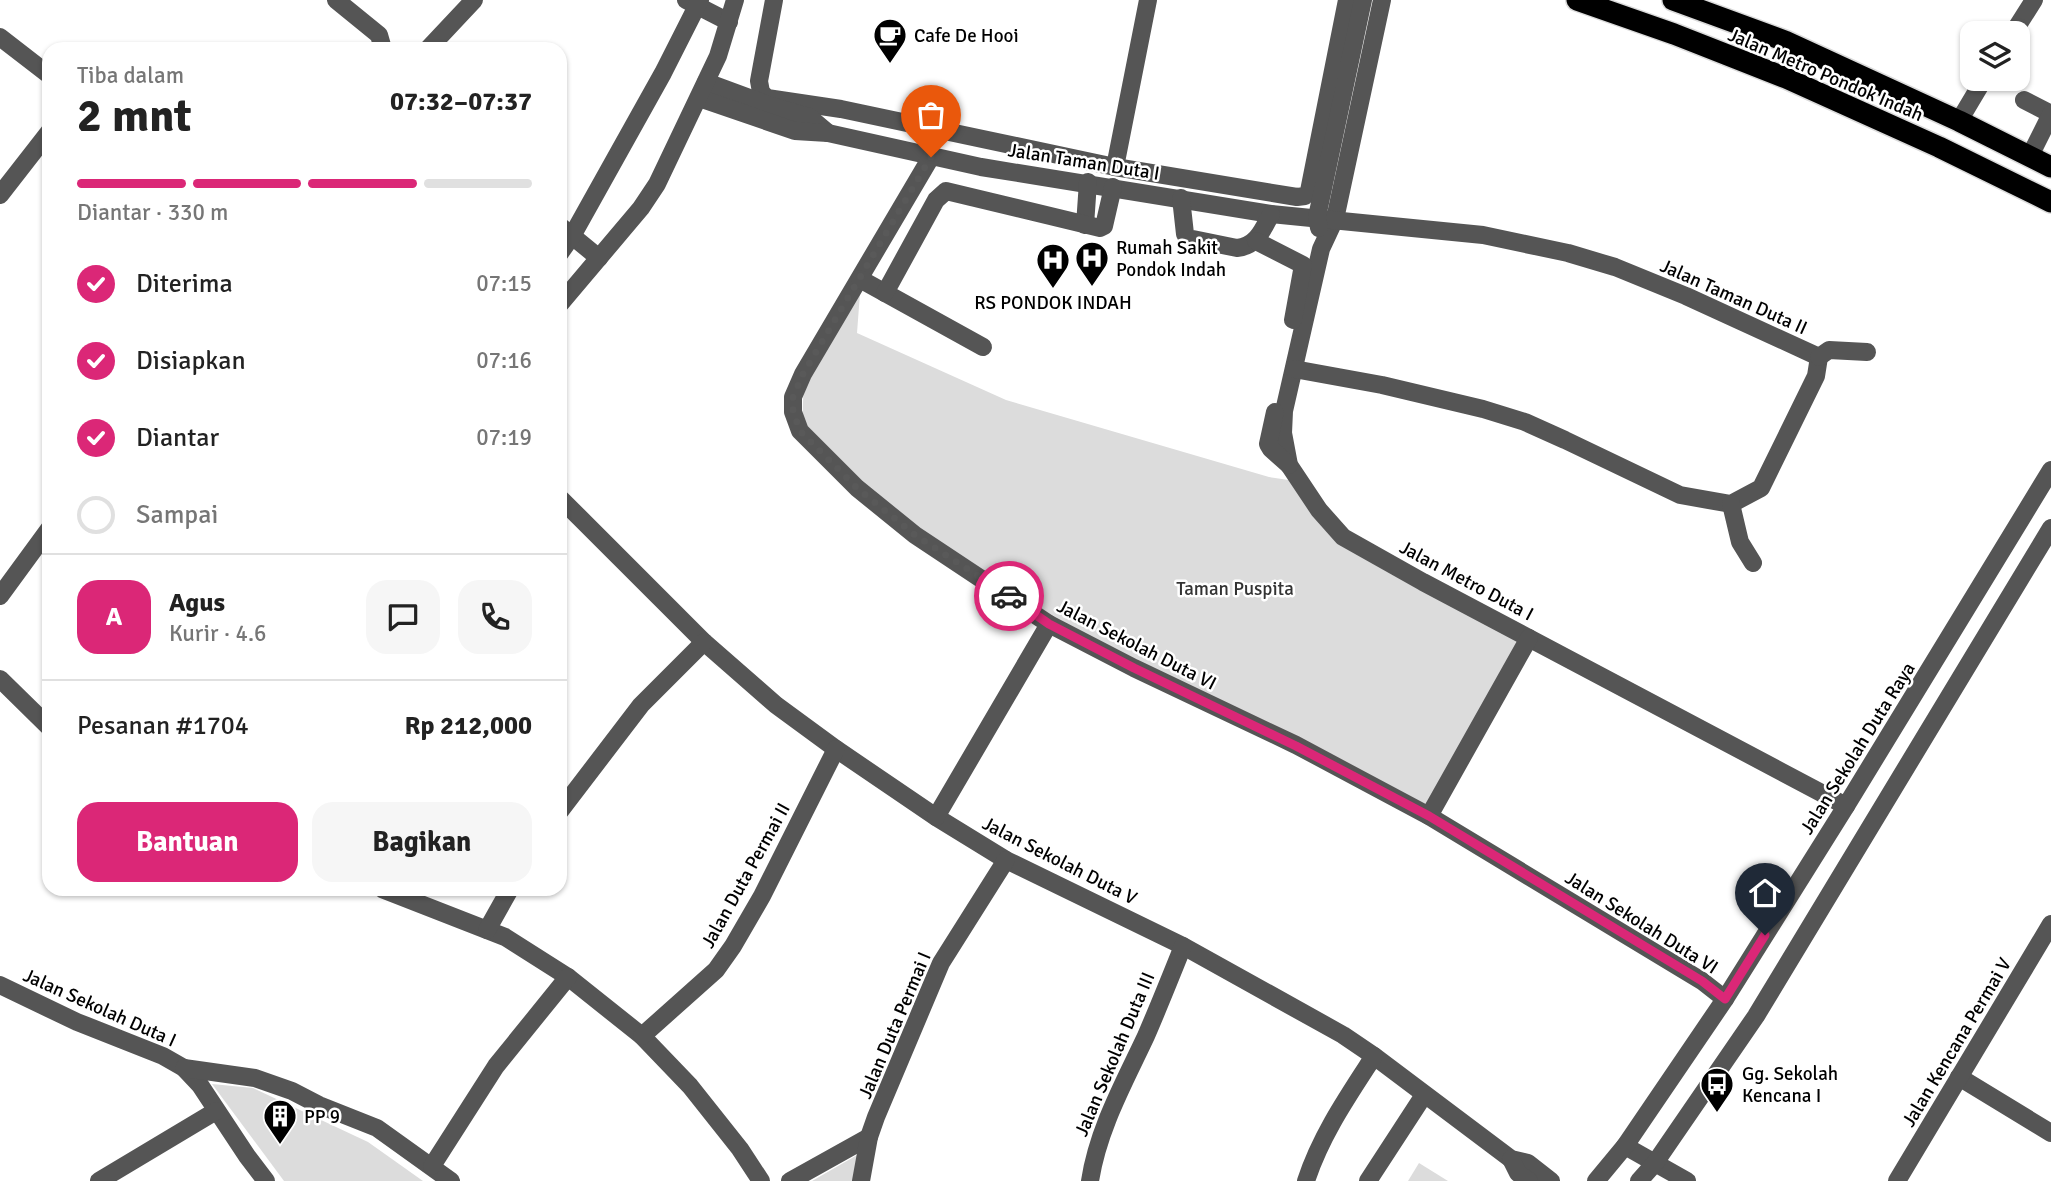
<!DOCTYPE html>
<html lang="id">
<meta charset="utf-8">
<style>
:root{--surface:#fff;--page:#f6f6f6;--text:#222;--muted:#767676;--line:#e0e0e0;--accent:#db2777}
body{margin:0;font-family:Signika,sans-serif;background:var(--page);color:var(--text);height:100vh;display:flex;flex-direction:column;font-size:26px;white-space:nowrap}
*{box-sizing:border-box;margin:0}
p{font-size:23px;color:var(--muted)}
.icon{flex:none;width:38px;height:38px;fill:none;stroke:currentColor;stroke-width:2;stroke-linecap:round;stroke-linejoin:round}
.map{position:relative;flex:1;overflow:hidden}
.side{position:absolute;left:42px;top:42px;width:525px;height:854px;display:flex;flex-direction:column;background:var(--surface);border-radius:21px;box-shadow:0 2px 5px #0004}
.side>*{flex:none}
.tools{position:absolute;left:1960px;top:21px;display:grid;gap:14px}
.tools a{display:grid;place-items:center;width:70px;height:70px;border-radius:14px;background:var(--surface);box-shadow:0 2px 5px #0004;font-size:35px}
.pin{position:absolute;display:grid;place-items:center;width:60px;height:60px;color:#fff;margin:-72px -30px;border-radius:50% 50% 50% 0;rotate:-45deg;box-shadow:0 0 7px #0007}
.pin .icon{rotate:45deg}
.courier{position:absolute;display:grid;place-items:center;width:70px;height:70px;margin:-35px;border:5px solid #db2777;border-radius:50%;background:#fff;color:#222;box-shadow:0 2px 9px #0007}
.overview em{font-style:normal;font-weight:700}
.overview div{display:flex;flex-direction:column-reverse}
.overview{display:flex;align-items:center;justify-content:space-between;height:119px;padding:0 35px}
h1{font-size:46px;font-weight:700;line-height:52px}
.bar{display:grid;grid-template-columns:repeat(4,1fr);gap:10px 7px;align-content:center;height:84px;padding:0 35px}
.bar i{height:9px;border-radius:5px;background:var(--line)}
.bar .selected{background:var(--accent)}
.bar p{grid-column:span 4}
.line{display:flex;align-items:center;gap:18px;padding:0 35px;border-top:2px solid var(--line)}
.line div{flex:1}
.round{display:grid;place-items:center;flex:none;width:74px;height:74px;border-radius:21px;background:var(--page)}
ol{padding:0 35px;list-style:none}
li{display:flex;align-items:center;gap:21px;height:77px}
li p{margin-inline-start:auto}
li .icon{padding:7px;border-radius:50%;background:var(--accent);color:#fff;stroke-width:4}
li:last-child{color:var(--muted)}
li i{width:38px;height:38px;border:4px solid var(--line);border-radius:50%}
.primary-button{display:flex;gap:14px;margin-top:auto;padding:14px 35px}
.primary-button a{flex:1;height:80px;border-radius:21px;background:var(--accent);color:#fff;font-size:28px;font-weight:700;line-height:80px;text-align:center}
.primary-button a+a{background:var(--page);color:var(--text)}
.map>svg:first-child{display:block}
.green{fill:#dcdcdc}
.lines{fill:none;stroke-linecap:round;stroke-linejoin:round}
.highway-casing{stroke:#dbdbdb;stroke-width:24}
.minor{stroke:#555;stroke-width:18}
.highway{stroke:#000;stroke-width:21}
.done{stroke:#595959;stroke-width:7;stroke-dasharray:0 12.6}
.route{stroke:#db2777;stroke-width:9}
.labels{text-anchor:middle;stroke-width:5;stroke-linejoin:round;paint-order:stroke}
.poi-label{font-size:19px;fill:#000;stroke:#fff;text-anchor:start}
.street-label{font-size:19px;fill:#000;stroke:#fff}
.park-label{font-size:19px;fill:#333;stroke:#fff}
</style>
<div class="map">
<svg width="2051" height="1181" viewBox="0 0 2051 1181">
<rect width="100%" height="100%" fill="#fff"/>
<!-- green -->
<g class="green">
<polygon points="861,280 857,333 1006,400 1269,477 1302,482 1338,528 1534,637 1431,820 1056,626 916,533 802,431 804,374"/>
<polygon points="212,1084 253,1088 368,1142 423,1181 284,1181"/>
<polygon points="859,1154 854,1181 812,1181"/>
<polygon points="1419,1163 1448,1181 1408,1181"/>
</g>
<g class="lines">
<defs>
<g id="highway">
<polyline points="1577,0 1674,34 1786,78 1939,147 2051,202"/>
<polyline points="1673,0 1785,41 1959,121 2051,167"/>
</g>
</defs>
<!-- highway casing -->
<use href="#highway" class="highway-casing"/>
<!-- minor -->
<g class="minor">
<polyline points="336,0 379,35 383,49"/>
<polyline points="686,0 729,22"/>
<polyline points="774,0 759,81 761,92 767,98 841,109 1115,167 1297,197 1305,196 1309,191 1347,0"/>
<polyline points="1382,0 1335,219 1321,249 1284,411 1283,433 1289,465 1319,510 1343,537 1423,582 1846,806"/>
<polyline points="2013,33 2034,0"/>
<polyline points="0,37 49,75"/>
<polyline points="428,49 474,0"/>
<polyline points="706,82 771,106 809,117 828,133"/>
<polyline points="699,98 795,131 828,133 981,167 1271,214 1483,235 1568,253 1615,267 1686,296 1819,357 1816,376 1761,488 1731,504 1680,495 1565,440 1525,422 1483,409 1382,385 1294,369"/>
<polyline points="2024,100 2051,114"/>
<polyline points="1959,121 1984,79"/>
<polyline points="2030,156 2051,114"/>
<polyline points="931,157 803,374 793,397 793,412 800,431 857,488 915,535 1049,624 1134,668 1296,745 1429,816 1702,981 1725,999"/>
<polyline points="1115,167 1148,0"/>
<polyline points="0,195 49,132"/>
<path d="M 1181,198 L 1185,234 L 1188,238 L 1237,248 C 1257,246 1263,229 1271,214"/>
<polyline points="1085,225 1088,182"/>
<polyline points="560,226 599,258"/>
<polyline points="1319,228 1317,217 1363,0"/>
<polyline points="1256,241 1303,265 1293,320"/>
<polyline points="560,253 572,236 663,73 700,0"/>
<polyline points="860,279 983,347"/>
<polyline points="885,293 936,200 946,191 1100,228 1104,226 1113,187"/>
<polyline points="560,304 641,208 657,184 718,56 735,0"/>
<polyline points="1819,357 1829,350 1867,352"/>
<polyline points="1275,412 1268,444 1271,449 1289,465"/>
<polyline points="560,498 704,642 776,705 836,749 936,817 1006,860 1183,946 1343,1035 1374,1056 1511,1159 1528,1163 1551,1181"/>
<polyline points="1731,504 1740,542 1753,563"/>
<polyline points="0,596 49,529"/>
<polyline points="0,679 49,727"/>
<polyline points="560,811 641,705 704,642"/>
<polyline points="1429,816 1529,638"/>
<polyline points="936,817 1049,624"/>
<polyline points="382,889 505,937 568,977 642,1036 690,1086 740,1149 761,1181"/>
<polyline points="487,930 510,889"/>
<polyline points="0,985 77,1022 163,1056 184,1068 200,1085 247,1156 266,1181"/>
<polyline points="642,1036 716,970 733,946 762,896 836,749"/>
<polyline points="184,1068 255,1078 292,1091 319,1105 377,1128 451,1181"/>
<polyline points="1959,1077 2051,1133"/>
<polyline points="1625,1146 1687,1181"/>
<polyline points="1511,1159 1518,1173 1529,1181"/>
<polyline points="432,1166 496,1066 568,977"/>
<polyline points="99,1181 216,1111"/>
<polyline points="790,1181 869,1137"/>
<polyline points="861,1181 869,1137 876,1117 941,963 1006,860"/>
<path d="M 1090,1181 C 1098,1129 1124,1083 1146,1036 C 1159,1006 1171,976 1183,946"/>
<path d="M 1306,1181 C 1321,1135 1348,1096 1374,1056"/>
<polyline points="1368,1181 1424,1095"/>
<polyline points="1596,1181 1625,1146 1725,999 1846,806 2051,470"/>
<polyline points="1639,1181 1655,1163 1756,1016 2051,528"/>
<polyline points="1897,1181 2051,924"/>
</g>
<!-- highway -->
<use href="#highway" class="highway"/>
</g>
<g class="lines">
<!-- done -->
<polyline class="done" points="931,157 803,374 793,397 793,411 800,431 857,488 915,535 1009,596"/>
<!-- route -->
<polyline class="route" points="1009,596 1049,624 1134,668 1296,746 1429,816 1702,981 1725,999 1765,935"/>
</g>
<!-- icons -->
<defs>
<symbol id="cafe-pin" viewBox="-11 -11 22 30"><path d="M0 17L-7.5 6A9.5 9.5 0 1 1 7.5 6Z" fill="#000" stroke="#fff"/><path d="M-5.5-4.5H6V0H3Q3 3.5 0 3.5H-2.5Q-5.5 3.5-5.5 0ZM3-3.2v2h1.7v-2ZM-6 4.5H4V6H-6Z" fill="#fff"/></symbol>
<symbol id="hospital-pin" viewBox="-11 -11 22 30"><path d="M0 17L-7.5 6A9.5 9.5 0 1 1 7.5 6Z" fill="#000" stroke="#fff"/><path d="M-5-5h3v3.5h4V-5h3V5h-3V1.5h-4V5h-3Z" fill="#fff"/></symbol>
<symbol id="bus-pin" viewBox="-11 -11 22 30"><path d="M0 17L-7.5 6A9.5 9.5 0 1 1 7.5 6Z" fill="#000" stroke="#fff"/><path d="M-5-6H5V4H4V6H2V4H-2V6H-4V4H-5ZM-3.5-4V0h7V-4ZM-3.5 1.2v1.5H-2V1.2ZM2 1.2v1.5H3.5V1.2Z" fill="#fff"/></symbol>
<symbol id="building-pin" viewBox="-11 -11 22 30"><path d="M0 17L-7.5 6A9.5 9.5 0 1 1 7.5 6Z" fill="#000" stroke="#fff"/><path d="M-4-6H4V6H1V3H-1V6H-4ZM-2.5-4.3h1.7v1.8h-1.7ZM.8-4.3h1.7v1.8H.8ZM-2.5-1h1.7V.8h-1.7ZM.8-1h1.7V.8H.8Z" fill="#fff"/></symbol>
</defs>
<g fill-rule="evenodd">
<use href="#cafe-pin" x="871" y="16" width="38" height="52"/>
<use href="#hospital-pin" x="1073" y="239" width="38" height="52"/>
<use href="#hospital-pin" x="1034" y="241" width="38" height="52"/>
<use href="#bus-pin" x="1698" y="1065" width="38" height="52"/>
<use href="#building-pin" x="261" y="1097" width="38" height="52"/>
</g>
<g class="labels">
<!-- poi labels -->
<g class="poi-label">
<text x="914" y="42">Cafe De Hooi</text>
<text x="1116" y="254">Rumah Sakit<tspan x="1116" dy="22">Pondok Indah</tspan></text>
<text x="1053" y="309" text-anchor="middle">RS PONDOK INDAH</text>
<text x="1742" y="1080">Gg. Sekolah<tspan x="1742" dy="22">Kencana I</tspan></text>
<text x="304" y="1123">PP 9</text>
</g>
<!-- street labels -->
<g class="street-label">
<text transform="translate(1826 74) rotate(23)" y="7">Jalan Metro Pondok Indah</text>
<text transform="translate(1084 161) rotate(9)" y="7">Jalan Taman Duta I</text>
<text transform="translate(1734 296) rotate(24)" y="7">Jalan Taman Duta II</text>
<text transform="translate(1467 580) rotate(28)" y="7">Jalan Metro Duta I</text>
<text transform="translate(1137 644) rotate(27)" y="7">Jalan Sekolah Duta VI</text>
<text transform="translate(1857 748) rotate(-58)" y="7">Jalan Sekolah Duta Raya</text>
<text transform="translate(1060 860) rotate(27)" y="7">Jalan Sekolah Duta V</text>
<text transform="translate(745 875) rotate(-61)" y="7">Jalan Duta Permai II</text>
<text transform="translate(1642 922) rotate(32)" y="7">Jalan Sekolah Duta VI</text>
<text transform="translate(100 1007) rotate(24)" y="7">Jalan Sekolah Duta I</text>
<text transform="translate(894 1025) rotate(-67)" y="7">Jalan Duta Permai I</text>
<text transform="translate(1956 1042) rotate(-59)" y="7">Jalan Kencana Permai V</text>
<text transform="translate(1114 1054) rotate(-67)" y="7">Jalan Sekolah Duta III</text>
</g>
<!-- park labels -->
<g class="park-label">
<text x="1235" y="595">Taman Puspita</text>
</g>
</g>
</svg>
<div class="tools">
<a><svg class="icon" aria-label="layers" viewBox="0 0 24 24"><path d="M12 4l9 5-9 5-9-5zM3 14l9 5 9-5"/></svg></a>
</div>
<div class="pin" style="left:931px;top:157px;background:#ea580c"><svg class="icon" aria-label="bag" viewBox="0 0 24 24"><path d="M5 8h14l-1 12H6zM9 8a3 3 0 0 1 6 0"/></svg></div>
<div class="pin" style="left:1765px;top:935px;background:#1f2937"><svg class="icon" aria-label="home" viewBox="0 0 24 24"><path d="M3 11l9-7 9 7M6 9v11h12V9"/></svg></div>
<div class="courier" style="left:1009px;top:596px"><svg class="icon" aria-label="car" viewBox="0 0 24 24"><path d="M5 17H2v-5l4-1 3-4h7l3 4 3 1v5h-3M9 17h6M6 11h13"/><circle cx="7" cy="17" r="2"/><circle cx="17" cy="17" r="2"/></svg></div>
<section class="side">
<div class="overview"><div><h1>2 mnt</h1><p>Tiba dalam</p></div><em>07:32–07:37</em></div>
<div class="bar"><i class="selected"></i><i class="selected"></i><i class="selected"></i><i></i><p>Diantar · 330 m</p></div>
<ol>
<li><svg class="icon" aria-label="check" viewBox="0 0 24 24"><path d="M5 12l5 5 9-10"/></svg>Diterima<p>07:15</p></li>
<li><svg class="icon" aria-label="check" viewBox="0 0 24 24"><path d="M5 12l5 5 9-10"/></svg>Disiapkan<p>07:16</p></li>
<li><svg class="icon" aria-label="check" viewBox="0 0 24 24"><path d="M5 12l5 5 9-10"/></svg>Diantar<p>07:19</p></li>
<li><i></i>Sampai</li>
</ol>
<div class="line" style="height:126px"><b class="round" style="background:var(--accent);color:#fff">A</b><div><b>Agus</b><p>Kurir · 4.6</p></div><a class="round"><svg class="icon" aria-label="chat" viewBox="0 0 24 24"><path d="M4 5h16v11H9l-5 4z"/></svg></a><a class="round"><svg class="icon" aria-label="phone" viewBox="0 0 24 24"><path d="M5 4h4l2 5-3 2q2 4 5 5l2-3 5 2v4C11 20 4 13 5 4z"/></svg></a></div>
<div class="line" style="height:91px"><div>Pesanan #1704</div><b>Rp 212,000</b></div>
<div class="primary-button"><a>Bantuan</a><a>Bagikan</a></div>
</section>
</div>
